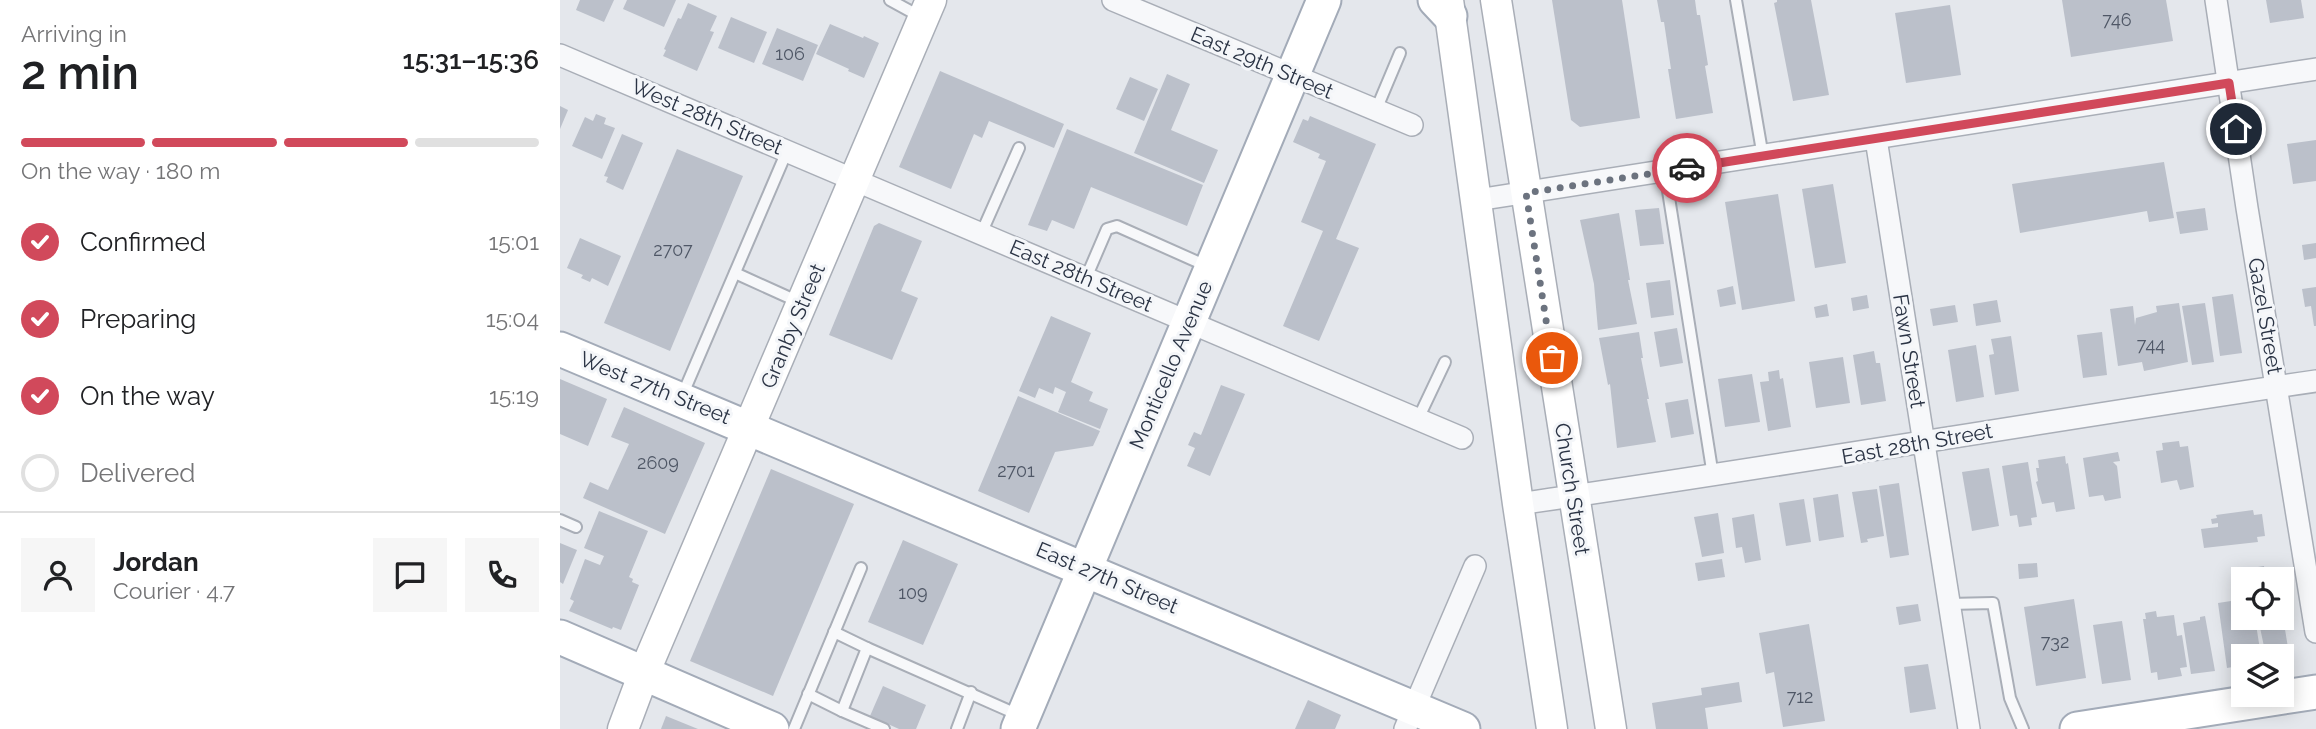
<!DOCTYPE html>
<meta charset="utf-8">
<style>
:root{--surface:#fff;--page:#f6f6f6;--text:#202124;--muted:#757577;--line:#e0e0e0;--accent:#d1495b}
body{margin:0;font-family:Raleway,sans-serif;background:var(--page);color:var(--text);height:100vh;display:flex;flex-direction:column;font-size:26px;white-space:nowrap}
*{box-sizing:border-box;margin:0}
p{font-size:23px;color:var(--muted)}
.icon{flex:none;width:38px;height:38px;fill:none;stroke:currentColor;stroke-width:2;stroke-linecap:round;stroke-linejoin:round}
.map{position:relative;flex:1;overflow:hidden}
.details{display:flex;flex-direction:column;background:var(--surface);width:560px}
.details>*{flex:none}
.tools{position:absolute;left:1671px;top:567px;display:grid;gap:14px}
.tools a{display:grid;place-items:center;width:63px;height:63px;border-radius:0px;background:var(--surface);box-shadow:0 4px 18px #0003;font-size:35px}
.pin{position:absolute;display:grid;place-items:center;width:60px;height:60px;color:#fff;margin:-30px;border:4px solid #fff;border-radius:50%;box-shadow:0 2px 7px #0007}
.courier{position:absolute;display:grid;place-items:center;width:70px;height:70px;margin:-35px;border:5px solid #d1495b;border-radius:50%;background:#fff;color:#222;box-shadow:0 2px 9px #0007}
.summary em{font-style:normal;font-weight:600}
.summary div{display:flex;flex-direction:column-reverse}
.summary{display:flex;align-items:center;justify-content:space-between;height:119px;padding:0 21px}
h1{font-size:46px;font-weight:600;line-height:52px}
.bar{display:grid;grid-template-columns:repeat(4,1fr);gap:10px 7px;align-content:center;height:84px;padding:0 21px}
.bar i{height:9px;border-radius:5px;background:var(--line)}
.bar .selected{background:var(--accent)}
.bar p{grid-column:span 4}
.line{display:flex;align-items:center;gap:18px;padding:0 21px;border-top:2px solid var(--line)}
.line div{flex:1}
.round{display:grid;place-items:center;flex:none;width:74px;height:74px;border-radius:0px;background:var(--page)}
ol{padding:0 21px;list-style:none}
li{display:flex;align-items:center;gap:21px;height:77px}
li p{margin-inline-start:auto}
li .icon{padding:7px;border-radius:50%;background:var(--accent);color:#fff;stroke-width:4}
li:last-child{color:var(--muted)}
li i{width:38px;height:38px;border:4px solid var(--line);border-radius:50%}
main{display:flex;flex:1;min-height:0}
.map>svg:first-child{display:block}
.building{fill:#bbc0ca}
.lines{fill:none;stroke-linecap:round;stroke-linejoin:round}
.lane-casing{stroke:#a9aeb7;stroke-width:14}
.street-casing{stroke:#a9aeb7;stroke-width:24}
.secondary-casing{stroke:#a9aeb7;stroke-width:33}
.primary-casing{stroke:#a3abb8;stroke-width:37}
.lane{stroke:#f7f8fa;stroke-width:10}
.street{stroke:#f7f8fa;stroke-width:21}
.secondary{stroke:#fff;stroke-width:30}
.primary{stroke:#fff;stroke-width:33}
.done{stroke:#6c737f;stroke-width:7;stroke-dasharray:0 12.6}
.route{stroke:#d1495b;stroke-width:9}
.labels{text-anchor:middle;stroke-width:6;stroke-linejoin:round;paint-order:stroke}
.number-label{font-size:18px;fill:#4f5766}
.street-label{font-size:21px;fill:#2b3445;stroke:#f4f6f9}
</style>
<main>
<section class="details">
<div class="summary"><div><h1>2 min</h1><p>Arriving in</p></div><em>15:31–15:36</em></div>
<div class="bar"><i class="selected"></i><i class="selected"></i><i class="selected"></i><i></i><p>On the way · 180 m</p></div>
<ol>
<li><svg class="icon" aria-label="check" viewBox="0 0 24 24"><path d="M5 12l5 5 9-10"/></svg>Confirmed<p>15:01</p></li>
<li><svg class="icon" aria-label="check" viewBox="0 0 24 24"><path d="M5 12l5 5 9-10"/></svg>Preparing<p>15:04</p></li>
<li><svg class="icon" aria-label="check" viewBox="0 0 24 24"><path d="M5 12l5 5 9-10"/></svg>On the way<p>15:19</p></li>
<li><i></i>Delivered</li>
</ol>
<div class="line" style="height:126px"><a class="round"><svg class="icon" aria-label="person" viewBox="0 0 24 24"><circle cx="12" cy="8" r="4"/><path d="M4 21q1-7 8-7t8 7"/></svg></a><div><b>Jordan</b><p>Courier · 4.7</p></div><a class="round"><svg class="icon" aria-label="chat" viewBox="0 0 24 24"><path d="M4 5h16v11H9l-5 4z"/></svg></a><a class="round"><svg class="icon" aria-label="phone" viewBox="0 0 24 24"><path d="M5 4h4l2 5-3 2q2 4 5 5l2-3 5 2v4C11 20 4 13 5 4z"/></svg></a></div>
</section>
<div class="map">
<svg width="1756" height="729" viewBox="0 0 1756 729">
<rect width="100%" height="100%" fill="#e4e7ec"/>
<!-- building -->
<g class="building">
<polygon points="20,0 54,0 44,22 16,10"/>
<polygon points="67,0 116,0 104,27 63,9"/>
<polygon points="992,0 1062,0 1080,118 1020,127 1011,120"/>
<polygon points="1097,0 1135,0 1137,15 1140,15 1148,65 1145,66 1153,113 1116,119 1108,69 1111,69 1104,22 1101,22"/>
<polygon points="1217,0 1251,0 1269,95 1233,101 1214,3 1217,2"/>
<polygon points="1502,0 1606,0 1613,41 1511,57"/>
<polygon points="1706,0 1741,0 1744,18 1710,23"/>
<polygon points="128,3 157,16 150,31 154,32 137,71 103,56 106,50 104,49 118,18 121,19"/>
<polygon points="1390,5 1401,75 1346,83 1335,13"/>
<polygon points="171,17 207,32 194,63 158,48"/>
<polygon points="270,24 303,38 304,36 319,43 304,78 288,71 289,69 256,54"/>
<polygon points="217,28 258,45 243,81 202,64"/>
<polygon points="380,71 504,124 494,148 429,121 422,138 414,134 391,189 339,167"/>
<polygon points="607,74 630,84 611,130 658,150 644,183 574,153"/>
<polygon points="570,77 598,89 584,121 556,109"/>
<polygon points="0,106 8,110 0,129"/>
<polygon points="36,114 46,118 44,124 55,128 42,159 12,146 25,117 33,121"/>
<polygon points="750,116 816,144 776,239 799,248 759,341 723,326 763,231 741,222 766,161 758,158 760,154 733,142 743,119 748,121"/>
<polygon points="507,129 643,185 627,226 531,187 514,229 492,220 487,231 468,225"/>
<polygon points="62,134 83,143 63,190 46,182 48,177 44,176"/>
<polygon points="1756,140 1756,181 1733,184 1727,144"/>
<polygon points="117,149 183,176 110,351 44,323"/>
<polygon points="1604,162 1614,218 1589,222 1587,211 1460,233 1452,184"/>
<polygon points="1273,184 1286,263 1255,268 1242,189"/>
<polygon points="1218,194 1235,301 1182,310 1165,202"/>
<polygon points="1099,208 1104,244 1080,246 1075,210"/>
<polygon points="1645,208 1648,230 1620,234 1616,212"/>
<polygon points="1059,213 1070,280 1068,280 1077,324 1038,330 1034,284 1020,220"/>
<polygon points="319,223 362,241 341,291 358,298 332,360 269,335 314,226"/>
<polygon points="20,238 61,256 48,286 32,278 30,282 21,278 23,275 7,268"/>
<polygon points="1756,243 1756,258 1744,260 1742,245"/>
<polygon points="1110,280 1114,315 1091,318 1086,283"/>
<polygon points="1173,286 1176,304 1160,307 1157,290"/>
<polygon points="1756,287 1756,326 1754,326 1751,306 1745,307 1742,289"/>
<polygon points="1673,294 1682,353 1660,356 1652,297"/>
<polygon points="1307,295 1309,308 1293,311 1291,298"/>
<polygon points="1437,300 1441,322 1416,326 1413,304"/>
<polygon points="1619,303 1628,362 1584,371 1582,362 1558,366 1550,309 1573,306 1575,325 1576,318 1597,312 1596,306"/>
<polygon points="1645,303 1654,362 1632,365 1622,306"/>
<polygon points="1267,304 1269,316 1256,318 1254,307"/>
<polygon points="1395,305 1398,322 1373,326 1370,309"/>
<polygon points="491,316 531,333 511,382 533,392 529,401 548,409 540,429 498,412 506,392 495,387 493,394 479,388 475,398 459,391"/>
<polygon points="1117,328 1123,363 1100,367 1094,332"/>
<polygon points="1079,332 1083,358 1081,358 1089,399 1087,399 1096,442 1057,448 1050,384 1048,385 1039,338"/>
<polygon points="1542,332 1547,375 1523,378 1517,335"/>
<polygon points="1451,336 1459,391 1435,395 1429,355 1434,354 1431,339"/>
<polygon points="1416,345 1424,397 1396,402 1388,350"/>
<polygon points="1314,351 1316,363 1320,363 1326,401 1301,405 1293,355"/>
<polygon points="1283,357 1290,403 1256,408 1249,362"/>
<polygon points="1219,370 1220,379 1223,378 1231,427 1208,431 1200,382 1209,381 1208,372"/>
<polygon points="1192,374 1200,422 1165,427 1158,379"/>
<polygon points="0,379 47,399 28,446 0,434"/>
<polygon points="661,385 685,394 650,476 627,466 635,448 628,445 634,432 641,435"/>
<polygon points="458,396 540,431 533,446 495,452 469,513 418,491"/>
<polygon points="1128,399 1134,434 1111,438 1105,403"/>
<polygon points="64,407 145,443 105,534 23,498 30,482 48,490 69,444 51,437"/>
<polygon points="1619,441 1620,447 1628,446 1634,487 1620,490 1617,480 1601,483 1596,451 1603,450 1602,443"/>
<polygon points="1558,452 1560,461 1553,462 1557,466 1561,498 1545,501 1543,495 1529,497 1523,458"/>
<polygon points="1505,456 1506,464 1508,463 1515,509 1496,512 1494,502 1482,504 1476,482 1478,481 1476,468 1479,468 1478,460"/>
<polygon points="1468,462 1477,517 1471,518 1472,525 1459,527 1457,515 1450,516 1442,466"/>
<polygon points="1429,468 1439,526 1412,531 1402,472"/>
<polygon points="211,469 294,504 213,696 130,661"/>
<polygon points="1339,483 1349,555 1330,558 1319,486"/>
<polygon points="1317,489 1324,536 1307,539 1308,542 1301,543 1292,492"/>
<polygon points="1278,494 1284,537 1259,541 1253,498"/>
<polygon points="1244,499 1251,542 1226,546 1219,503"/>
<polygon points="1693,510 1694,515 1702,514 1705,536 1697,537 1698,542 1644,548 1641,529 1658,527 1658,523 1652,524 1651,519 1657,518 1656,515"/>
<polygon points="39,511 88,531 69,577 73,579 72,582 79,585 61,630 53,627 52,629 9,611 14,601 10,599 25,559 40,565 44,556 24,548"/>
<polygon points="1158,513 1164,553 1142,557 1134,517"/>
<polygon points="1194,514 1201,560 1185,563 1182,547 1176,548 1172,518"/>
<polygon points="343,540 398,564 363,645 308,622"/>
<polygon points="0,543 17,550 3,584 0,582"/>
<polygon points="1162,559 1165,577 1138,581 1135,563"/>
<polygon points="1477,563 1478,577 1459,579 1458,564"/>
<polygon points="1704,566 1705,575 1715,573 1716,579 1705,579 1705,577 1694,579 1692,568"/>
<polygon points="1514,599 1526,678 1476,686 1464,607"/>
<polygon points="1684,599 1684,618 1695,618 1701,656 1684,656 1684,665 1667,668 1658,603"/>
<polygon points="1358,604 1361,621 1339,625 1336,607"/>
<polygon points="1596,611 1597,617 1614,615 1617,636 1622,635 1627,667 1620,668 1622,676 1598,680 1597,672 1591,673 1583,619 1586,619 1585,613"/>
<polygon points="1722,611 1729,654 1706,656 1698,618 1722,618"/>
<polygon points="1645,616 1655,671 1631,674 1623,623 1640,620 1640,617"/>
<polygon points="1562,621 1571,680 1542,684 1533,625"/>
<polygon points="1249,624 1265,721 1223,727 1214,672 1206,674 1199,633"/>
<polygon points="1368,664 1376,709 1350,713 1344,667"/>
<polygon points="1179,682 1182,702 1145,708 1148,729 1096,729 1092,703 1142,695 1141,688"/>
<polygon points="323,686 366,705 356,729 339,729 310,716"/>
<polygon points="748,700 781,715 775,729 735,729"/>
<polygon points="106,716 138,729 101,729"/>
</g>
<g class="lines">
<defs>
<g id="lane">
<polyline points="330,0 361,17"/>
<polyline points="1176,0 1203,157"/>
<polyline points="816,110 840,53"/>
<polyline points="1105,172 1153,476"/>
<polyline points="421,234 459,148"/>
<polyline points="175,273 239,302"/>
<polyline points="526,278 547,229 557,226 649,267"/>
<polyline points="122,396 227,151"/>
<polyline points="858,419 885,362"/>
<polyline points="0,520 16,527"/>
<polyline points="1389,604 1433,603 1450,698 1463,729"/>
<polyline points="274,632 307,648"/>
<polyline points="248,694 282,711"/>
<polyline points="234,729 301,568"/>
<polyline points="324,729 282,711 307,648 461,716"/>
<polyline points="397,729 411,692"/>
</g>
<g id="street">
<polyline points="553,0 852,125"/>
<polyline points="1656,0 1687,208 1756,632"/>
<polyline points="0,55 902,438"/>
<polyline points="1316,139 1409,729"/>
<polyline points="917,200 1756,69"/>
<path d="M 958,504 C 1224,466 1490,420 1756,381"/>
<polyline points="845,729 915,566"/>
</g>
<g id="secondary">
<polyline points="888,0 958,504 992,729"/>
<polyline points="936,0 1051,729"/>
<polyline points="63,729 84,673 371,0"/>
</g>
<g id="primary">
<polyline points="875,0 890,16"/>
<polyline points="0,349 903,729"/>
<polyline points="0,637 212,729"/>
<path d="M 458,729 C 562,487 664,244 764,0"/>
<polyline points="1517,729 1756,692"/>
</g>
</defs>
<!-- lane casing -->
<use href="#lane" class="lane-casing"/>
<!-- street casing -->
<use href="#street" class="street-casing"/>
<!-- secondary casing -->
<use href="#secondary" class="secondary-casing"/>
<!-- primary casing -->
<use href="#primary" class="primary-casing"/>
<!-- lane -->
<use href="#lane" class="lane"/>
<!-- street -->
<use href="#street" class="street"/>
<!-- secondary -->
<use href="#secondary" class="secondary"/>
<!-- primary -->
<use href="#primary" class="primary"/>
</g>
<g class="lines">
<!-- done -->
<polyline class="done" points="992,358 966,193 1127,168"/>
<!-- route -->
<polyline class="route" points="1127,168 1669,83 1676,129"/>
</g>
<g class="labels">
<!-- number labels -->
<g class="number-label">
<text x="1557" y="26">746</text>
<text x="230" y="60">106</text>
<text x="113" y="256">2707</text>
<text x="1591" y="351">744</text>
<text x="98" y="469">2609</text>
<text x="456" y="477">2701</text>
<text x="353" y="599">109</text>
<text x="1495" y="648">732</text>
<text x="1240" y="703">712</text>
</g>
<!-- street labels -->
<g class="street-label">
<text transform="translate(702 63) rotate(23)" y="7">East 29th Street</text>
<text transform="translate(147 117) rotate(23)" y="7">West 28th Street</text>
<text transform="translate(521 276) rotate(23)" y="7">East 28th Street</text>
<text transform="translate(1705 316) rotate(80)" y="7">Gazel Street</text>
<text transform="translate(233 326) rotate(-67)" y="7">Granby Street</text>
<text transform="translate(1349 351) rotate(81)" y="7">Fawn Street</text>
<text transform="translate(611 365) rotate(-67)" y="7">Monticello Avenue</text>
<text transform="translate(95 388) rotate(22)" y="7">West 27th Street</text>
<text transform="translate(1357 444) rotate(-10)" y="7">East 28th Street</text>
<text transform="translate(1012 489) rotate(81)" y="7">Church Street</text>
<text transform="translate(547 578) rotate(23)" y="7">East 27th Street</text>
</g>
</g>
</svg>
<div class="tools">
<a><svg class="icon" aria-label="locate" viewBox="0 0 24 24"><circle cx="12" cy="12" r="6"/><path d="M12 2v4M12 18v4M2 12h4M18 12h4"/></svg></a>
<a><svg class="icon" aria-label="layers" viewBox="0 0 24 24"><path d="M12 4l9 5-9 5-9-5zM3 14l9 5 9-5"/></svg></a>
</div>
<div class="pin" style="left:992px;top:358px;background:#ea580c"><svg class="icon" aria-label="bag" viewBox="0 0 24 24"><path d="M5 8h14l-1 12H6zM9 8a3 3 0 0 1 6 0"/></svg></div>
<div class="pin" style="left:1676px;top:129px;background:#1f2937"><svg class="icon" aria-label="home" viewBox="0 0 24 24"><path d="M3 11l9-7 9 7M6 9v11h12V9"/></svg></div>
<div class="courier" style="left:1127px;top:168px"><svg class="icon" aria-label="car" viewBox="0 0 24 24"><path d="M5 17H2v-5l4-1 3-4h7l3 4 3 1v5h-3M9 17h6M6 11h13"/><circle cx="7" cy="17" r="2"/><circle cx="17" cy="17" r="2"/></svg></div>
</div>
</main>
